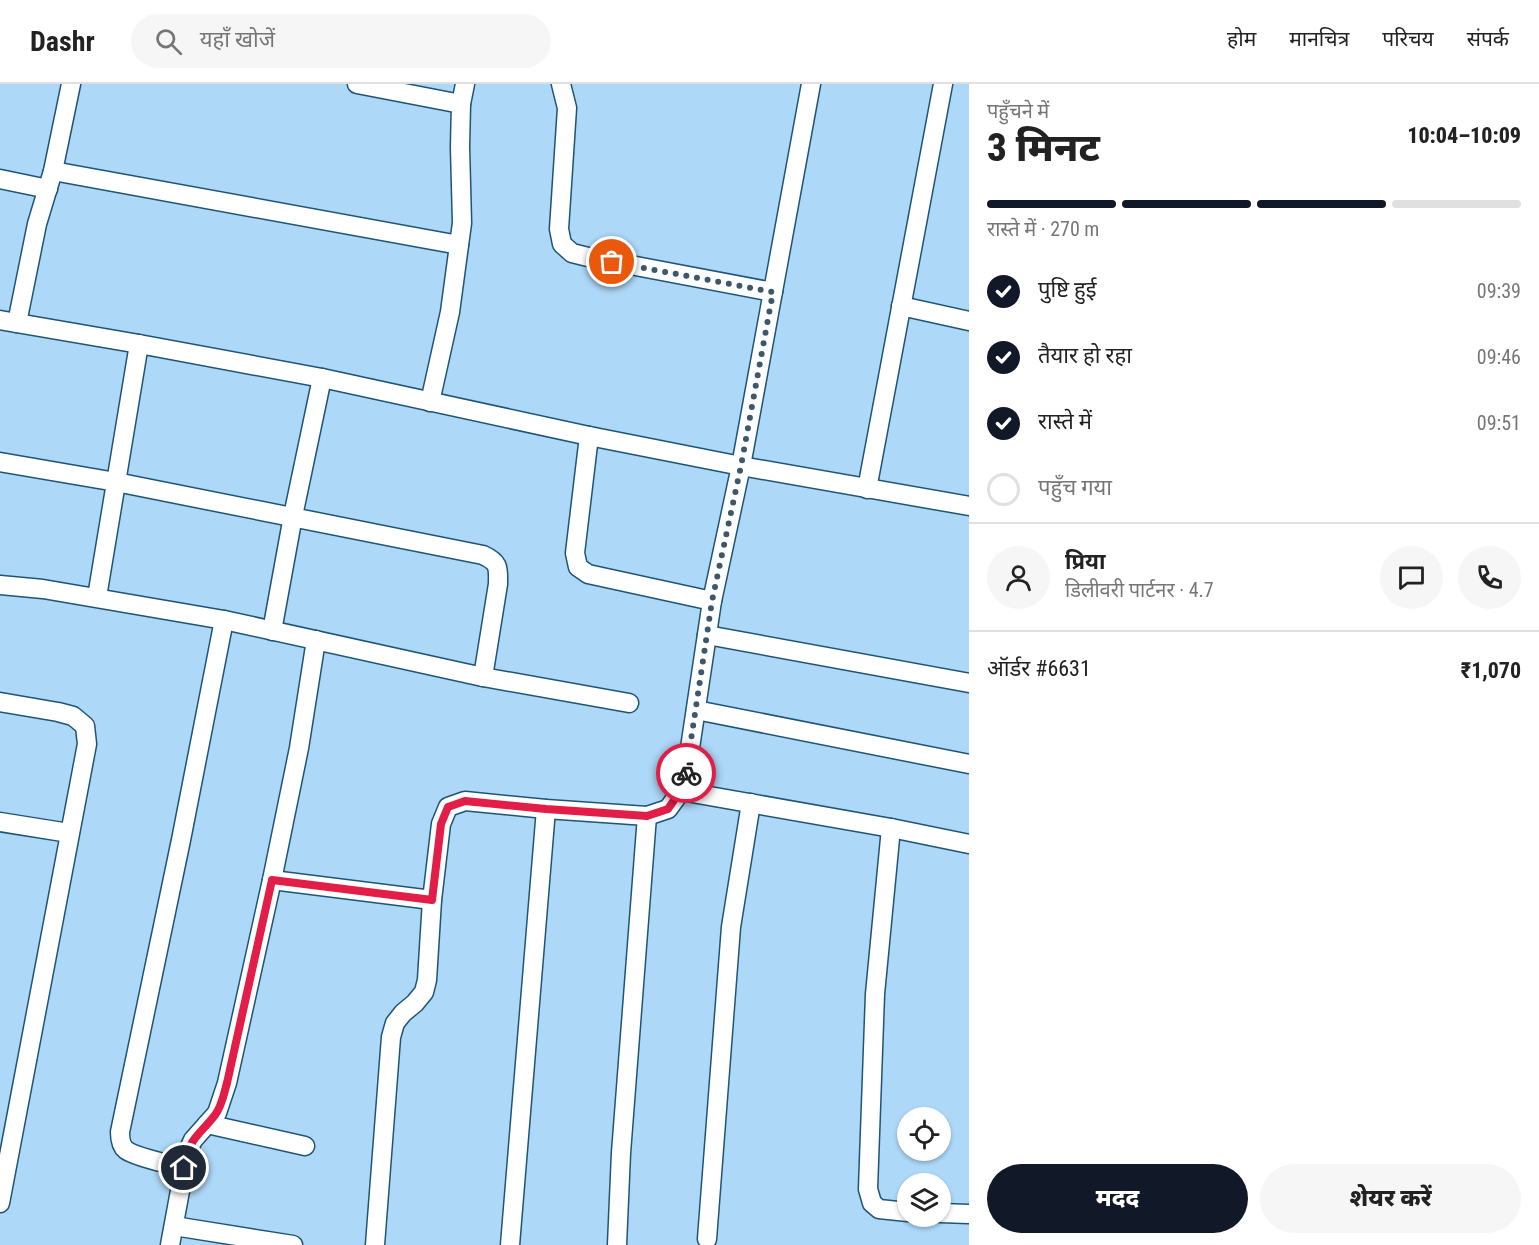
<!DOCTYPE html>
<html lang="hi">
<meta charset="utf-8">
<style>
:root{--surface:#fff;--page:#f6f6f6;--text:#222;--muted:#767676;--line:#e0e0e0;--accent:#111827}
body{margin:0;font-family:"Roboto Condensed","Noto Sans Devanagari",sans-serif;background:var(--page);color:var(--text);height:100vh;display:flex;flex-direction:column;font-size:22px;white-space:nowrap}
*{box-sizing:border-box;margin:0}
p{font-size:20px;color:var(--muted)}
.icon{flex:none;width:33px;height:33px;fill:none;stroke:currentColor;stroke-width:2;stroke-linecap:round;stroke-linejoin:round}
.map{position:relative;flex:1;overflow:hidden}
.drawer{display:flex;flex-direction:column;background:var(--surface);width:570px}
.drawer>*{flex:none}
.buttons{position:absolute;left:897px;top:1023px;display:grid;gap:12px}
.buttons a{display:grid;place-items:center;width:54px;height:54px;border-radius:50%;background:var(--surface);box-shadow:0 2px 4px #0004;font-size:30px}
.pin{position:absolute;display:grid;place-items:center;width:51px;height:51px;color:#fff;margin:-26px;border:3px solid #fff;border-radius:50%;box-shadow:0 2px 6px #0007}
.courier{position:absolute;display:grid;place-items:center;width:60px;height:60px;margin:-30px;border:4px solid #e11d48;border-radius:50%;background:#fff;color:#222;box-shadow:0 2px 8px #0007}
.summary em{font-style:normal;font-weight:800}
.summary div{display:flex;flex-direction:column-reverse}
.summary{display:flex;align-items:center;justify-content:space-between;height:102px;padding:0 18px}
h1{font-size:39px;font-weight:800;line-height:45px}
.bar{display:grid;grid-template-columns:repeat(4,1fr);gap:9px 6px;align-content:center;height:72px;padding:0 18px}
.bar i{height:8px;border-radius:4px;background:var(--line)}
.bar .current{background:var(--accent)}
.bar p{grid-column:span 4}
.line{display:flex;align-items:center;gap:15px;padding:0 18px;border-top:2px solid var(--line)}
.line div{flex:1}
.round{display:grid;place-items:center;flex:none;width:63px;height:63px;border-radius:32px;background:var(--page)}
ol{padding:0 18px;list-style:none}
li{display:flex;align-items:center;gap:18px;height:66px}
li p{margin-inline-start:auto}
li .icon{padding:6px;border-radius:50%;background:var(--accent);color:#fff;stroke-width:4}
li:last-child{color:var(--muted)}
li i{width:33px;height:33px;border:3px solid var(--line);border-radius:50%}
.primary-button{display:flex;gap:12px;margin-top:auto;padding:12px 18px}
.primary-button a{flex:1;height:69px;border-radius:36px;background:var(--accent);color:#fff;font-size:24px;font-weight:800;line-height:69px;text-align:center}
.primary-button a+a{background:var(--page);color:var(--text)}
header{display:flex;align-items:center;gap:36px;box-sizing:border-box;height:84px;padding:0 30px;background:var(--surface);border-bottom:2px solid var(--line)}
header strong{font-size:28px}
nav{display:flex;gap:33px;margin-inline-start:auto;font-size:21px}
.search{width:420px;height:54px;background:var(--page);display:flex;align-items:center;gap:15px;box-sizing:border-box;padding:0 21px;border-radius:33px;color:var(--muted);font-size:22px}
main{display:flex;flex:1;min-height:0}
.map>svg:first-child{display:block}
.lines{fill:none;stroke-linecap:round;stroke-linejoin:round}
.street-casing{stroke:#1e5476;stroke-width:21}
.street{stroke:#fff;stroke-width:18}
.done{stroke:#3d576b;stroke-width:6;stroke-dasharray:0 10.8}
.route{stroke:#e11d48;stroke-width:8}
</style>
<header>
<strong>Dashr</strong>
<div class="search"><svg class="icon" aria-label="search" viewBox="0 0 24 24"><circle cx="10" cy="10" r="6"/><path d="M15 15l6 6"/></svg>यहाँ खोजें</div>
<nav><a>होम</a><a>मानचित्र</a><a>परिचय</a><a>संपर्क</a></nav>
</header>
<main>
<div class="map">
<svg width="969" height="1161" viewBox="0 0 969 1161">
<rect width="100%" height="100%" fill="#add8f8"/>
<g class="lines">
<defs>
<g id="street">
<polyline points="357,0 461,20"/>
<polyline points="561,0 567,24 559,145 562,160 572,169 588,173 773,208"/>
<polyline points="53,87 459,161"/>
<polyline points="0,95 48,105"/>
<polyline points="901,222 969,237"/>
<polyline points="0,236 139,260 322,294 589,352 741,382 969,422"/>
<polyline points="17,239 37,140 53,87 71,0"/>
<polyline points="430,318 450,228 462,139 460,63 461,20 465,0"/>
<polyline points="589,352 575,469 578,483 588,490 712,517"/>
<path d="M 0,378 L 116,398 L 483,471 C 500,479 498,484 498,500 L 483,593"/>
<polyline points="867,405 943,0"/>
<polyline points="0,501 43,505 224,536 483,593 629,619"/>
<polyline points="97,513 139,260"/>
<polyline points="272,547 293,432 322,294"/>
<polyline points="707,551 969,599"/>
<polyline points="0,618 58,628 73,632 85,642 87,660 0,1119"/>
<polyline points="696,626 969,680"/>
<polyline points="681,707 891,744 969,760"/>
<polyline points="0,738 69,749"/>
<polyline points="891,744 875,910 868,1105 872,1119 879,1125 908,1128"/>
<polyline points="272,796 432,816"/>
<polyline points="207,1040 305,1062"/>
<path d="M 184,1084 C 172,1081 135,1073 126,1066 C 121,1062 120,1055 120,1048 L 181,756 L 224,536"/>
<polyline points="940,1129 969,1130"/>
<polyline points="174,1142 293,1161"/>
<polyline points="707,1155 731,843 751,719"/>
<polyline points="170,1161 187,1069 193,1056 217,1029 227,999 272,796 299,664 316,556"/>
<polyline points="375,1161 391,953 395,939 403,929 415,919 424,908 427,896 432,816 441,740 448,723 465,717 546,725 647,732 668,725 681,707 687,684 712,517 741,382 811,0"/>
<polyline points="510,1161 546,725"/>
<polyline points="617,1161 621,1069 647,732"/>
</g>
</defs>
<!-- street casing -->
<use href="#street" class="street-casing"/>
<!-- street -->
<use href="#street" class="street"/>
</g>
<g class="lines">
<!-- done -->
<polyline class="done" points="612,178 773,208 741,382 712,517 686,689"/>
<!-- route -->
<path class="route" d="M 184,1084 C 189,1053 198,1053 215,1031 C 222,1022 224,1009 227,999 L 272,796 L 432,816 L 441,740 L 448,723 L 465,717 L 546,725 L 647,732 L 668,725 L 681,706 L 686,689"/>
</g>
</svg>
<div class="buttons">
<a><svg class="icon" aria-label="locate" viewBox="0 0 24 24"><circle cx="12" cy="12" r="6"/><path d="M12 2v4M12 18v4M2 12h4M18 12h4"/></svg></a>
<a><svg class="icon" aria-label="layers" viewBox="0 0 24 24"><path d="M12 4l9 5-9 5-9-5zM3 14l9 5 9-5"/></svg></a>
</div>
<div class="pin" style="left:612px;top:178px;background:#ea580c"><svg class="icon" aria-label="bag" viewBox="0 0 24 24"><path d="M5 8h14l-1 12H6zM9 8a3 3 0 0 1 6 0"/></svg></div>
<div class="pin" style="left:184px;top:1084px;background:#1f2937"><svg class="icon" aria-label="home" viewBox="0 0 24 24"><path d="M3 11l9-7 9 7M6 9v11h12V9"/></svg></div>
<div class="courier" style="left:686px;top:689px"><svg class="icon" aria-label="bike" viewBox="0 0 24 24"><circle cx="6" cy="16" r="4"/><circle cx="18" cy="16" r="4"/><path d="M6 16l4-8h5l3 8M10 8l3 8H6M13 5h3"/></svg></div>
</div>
<section class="drawer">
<div class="summary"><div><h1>3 मिनट</h1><p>पहुँचने में</p></div><em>10:04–10:09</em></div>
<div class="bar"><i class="current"></i><i class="current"></i><i class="current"></i><i></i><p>रास्ते में · 270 m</p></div>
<ol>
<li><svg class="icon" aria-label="check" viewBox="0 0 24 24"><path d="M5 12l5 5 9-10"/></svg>पुष्टि हुई<p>09:39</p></li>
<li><svg class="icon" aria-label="check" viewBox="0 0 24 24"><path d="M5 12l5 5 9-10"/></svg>तैयार हो रहा<p>09:46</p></li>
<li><svg class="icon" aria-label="check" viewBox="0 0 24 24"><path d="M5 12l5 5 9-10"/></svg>रास्ते में<p>09:51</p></li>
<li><i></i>पहुँच गया</li>
</ol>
<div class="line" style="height:108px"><a class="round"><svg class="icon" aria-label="person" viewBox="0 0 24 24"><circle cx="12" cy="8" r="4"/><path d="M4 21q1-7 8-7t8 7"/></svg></a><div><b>प्रिया</b><p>डिलीवरी पार्टनर · 4.7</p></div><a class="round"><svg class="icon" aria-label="chat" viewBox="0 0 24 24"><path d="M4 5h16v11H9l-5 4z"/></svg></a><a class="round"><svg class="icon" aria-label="phone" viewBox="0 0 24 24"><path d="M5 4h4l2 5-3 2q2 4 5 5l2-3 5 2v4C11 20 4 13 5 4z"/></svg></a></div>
<div class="line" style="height:78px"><div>ऑर्डर #6631</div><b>₹1,070</b></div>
<div class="primary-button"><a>मदद</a><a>शेयर करें</a></div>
</section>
</main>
